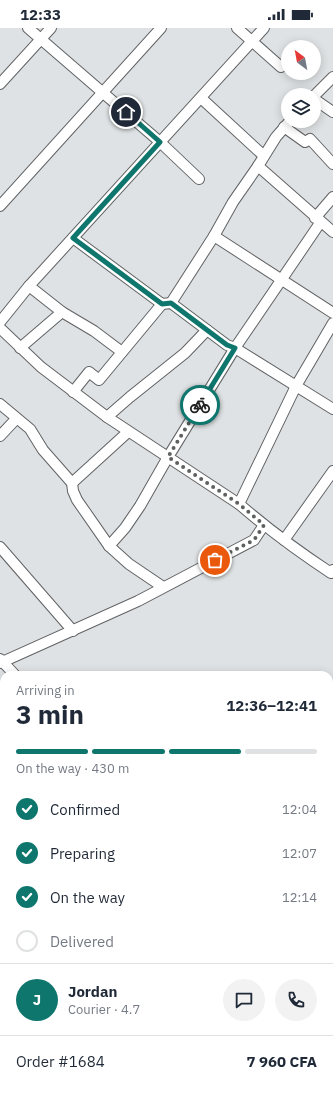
<!DOCTYPE html>
<meta charset="utf-8">
<style>
:root{--surface:#fff;--page:#f2f2f3;--text:#1f2937;--muted:#747a83;--line:#e0e1e3;--accent:#0f766e}
body{margin:0;font-family:"IBM Plex Sans",sans-serif;background:var(--page);color:var(--text);height:100vh;display:flex;flex-direction:column;font-size:15px;white-space:nowrap}
*{box-sizing:border-box;margin:0}
p{font-size:13px;color:var(--muted)}
.icon{flex:none;width:22px;height:22px;fill:none;stroke:currentColor;stroke-width:2;stroke-linecap:round;stroke-linejoin:round}
.map{position:relative;flex:1;overflow:hidden}
.side{position:absolute;left:0px;top:643px;width:333px;height:424px;display:flex;flex-direction:column;background:var(--surface);border-radius:12px 12px 0 0;box-shadow:0 2px 10px #0003}
.side>*{flex:none}
.needle{width:26px;rotate:328deg}
.fabs{position:absolute;left:281px;top:12px;display:grid;gap:8px}
.fabs a{display:grid;place-items:center;width:40px;height:40px;border-radius:50%;background:var(--surface);box-shadow:0 2px 10px #0003;font-size:20px}
.pin{position:absolute;display:grid;place-items:center;width:34px;height:34px;color:#fff;margin:-17px;border:2px solid #fff;border-radius:50%;box-shadow:0 1px 4px #0007}
.courier{position:absolute;display:grid;place-items:center;width:40px;height:40px;margin:-20px;border:3px solid #0f766e;border-radius:50%;background:#fff;color:#222;box-shadow:0 1px 5px #0007}
.head em{font-style:normal;font-weight:800}
.head div{display:flex;flex-direction:column-reverse}
.head{display:flex;align-items:center;justify-content:space-between;height:68px;padding:0 16px}
h1{font-size:26px;font-weight:800;line-height:30px}
.bar{display:grid;grid-template-columns:repeat(4,1fr);gap:6px 4px;align-content:center;height:48px;padding:0 16px}
.bar i{height:5px;border-radius:3px;background:var(--line)}
.bar .selected{background:var(--accent)}
.bar p{grid-column:span 4}
.line{display:flex;align-items:center;gap:10px;padding:0 16px;border-top:1px solid var(--line)}
.line div{flex:1}
.round{display:grid;place-items:center;flex:none;width:42px;height:42px;border-radius:21px;background:var(--page)}
ol{padding:0 16px;list-style:none}
li{display:flex;align-items:center;gap:12px;height:44px}
li p{margin-inline-start:auto}
li .icon{padding:4px;border-radius:50%;background:var(--accent);color:#fff;stroke-width:4}
li:last-child{color:var(--muted)}
li i{width:22px;height:22px;border:2px solid var(--line);border-radius:50%}
.status{display:flex;justify-content:space-between;align-items:center;height:28px;padding:0 20px;background:var(--surface);direction:ltr}
.status svg{height:11px;fill:currentColor}
.map>svg:first-child{display:block}
.lines{fill:none;stroke-linecap:round;stroke-linejoin:round}
.river{stroke:#7e92d3;stroke-width:12}
.minor-casing{stroke:#606264;stroke-width:12}
.highway-casing{stroke:#606264;stroke-width:16}
.minor{stroke:#fff;stroke-width:10}
.highway{stroke:#fff;stroke-width:15}
.done{stroke:#5f6161;stroke-width:4;stroke-dasharray:0 7.2}
.route{stroke:#0f766e;stroke-width:5}
</style>
<div class="status"><b>12:33</b><svg viewBox="0 0 49 12"><path d="M0 12V9h3v3zM5 12V6h3v6zM10 12V3h3v9zM15 12V0h3v12zM26 1h20v11H26zM47 4h2v5h-2z"/></svg></div>
<div class="map">
<svg width="333" height="1067" viewBox="0 0 333 1067">
<rect width="100%" height="100%" fill="#dfe2e4"/>
<g class="lines">
<!-- river -->
<g class="river">
<polyline points="0,815 4,813"/>
<polyline points="329,915 333,914"/>
</g>
<defs>
<g id="minor">
<polyline points="28,0 160,114 199,151"/>
<polyline points="237,0 281,39"/>
<polyline points="0,56 51,0"/>
<polyline points="314,68 333,49"/>
<polyline points="201,70 264,128"/>
<polyline points="314,71 333,84"/>
<polyline points="284,99 305,114 310,111 333,136"/>
<polyline points="258,138 333,204"/>
<polyline points="0,178 161,0"/>
<polyline points="315,190 333,169"/>
<polyline points="214,208 333,285"/>
<polyline points="73,210 162,276 171,275 227,317 235,320 333,381"/>
<polyline points="29,258 62,284 94,303 122,324"/>
<polyline points="171,275 214,208 233,174 258,138 276,109 290,93"/>
<polyline points="0,294 29,258 264,0"/>
<path d="M 333,295 L 296,358 L 239,476 C 268,501 299,524 331,545 L 333,542"/>
<polyline points="0,300 41,339 107,389 239,476"/>
<polyline points="20,320 62,284"/>
<polyline points="73,364 89,344 99,352 162,276"/>
<polyline points="0,376 30,401 43,422 72,455 73,463 77,472 109,518 129,536 163,559"/>
<polyline points="107,389 130,369 185,325 207,302"/>
<polyline points="0,408 16,391"/>
<polyline points="72,455 128,404"/>
<polyline points="284,512 333,443"/>
<polyline points="109,518 125,500 140,478 168,429 235,320 320,195"/>
<polyline points="0,519 73,603"/>
<polyline points="0,631 15,647"/>
<polyline points="0,635 138,573 254,512 264,497"/>
<polyline points="329,680 333,677"/>
<polyline points="329,763 333,767"/>
<polyline points="329,820 333,818"/>
<polyline points="0,865 4,860"/>
<polyline points="329,946 333,943"/>
<polyline points="329,1005 333,1009"/>
<polyline points="0,1012 4,1015"/>
<polyline points="0,1059 4,1048"/>
<polyline points="112,1063 112,1067"/>
<polyline points="198,1067 203,1063"/>
</g>
<g id="highway">
<polyline points="329,1045 333,1042"/>
<polyline points="301,1067 306,1063"/>
<polyline points="315,1067 320,1063"/>
</g>
</defs>
<!-- minor casing -->
<use href="#minor" class="minor-casing"/>
<!-- highway casing -->
<use href="#highway" class="highway-casing"/>
<!-- minor -->
<use href="#minor" class="minor"/>
<!-- highway -->
<use href="#highway" class="highway"/>
</g>
<g class="lines">
<!-- done -->
<polyline class="done" points="200,377 168,429 239,476 264,497 254,512 215,532"/>
<!-- route -->
<polyline class="route" points="126,84 160,114 73,210 162,276 171,275 227,317 235,320 200,377"/>
</g>
</svg>
<div class="fabs">
<a><svg class="needle" viewBox="-14 -14 28 28"><path d="M0-13l5 13h-10z" fill="#e53935"/><path d="M0 13l5-13h-10z" fill="#747a83"/></svg></a>
<a><svg class="icon" aria-label="layers" viewBox="0 0 24 24"><path d="M12 4l9 5-9 5-9-5zM3 14l9 5 9-5"/></svg></a>
</div>
<div class="pin" style="left:215px;top:532px;background:#ea580c"><svg class="icon" aria-label="bag" viewBox="0 0 24 24"><path d="M5 8h14l-1 12H6zM9 8a3 3 0 0 1 6 0"/></svg></div>
<div class="pin" style="left:126px;top:84px;background:#1f2937"><svg class="icon" aria-label="home" viewBox="0 0 24 24"><path d="M3 11l9-7 9 7M6 9v11h12V9"/></svg></div>
<div class="courier" style="left:200px;top:377px"><svg class="icon" aria-label="bike" viewBox="0 0 24 24"><circle cx="6" cy="16" r="4"/><circle cx="18" cy="16" r="4"/><path d="M6 16l4-8h5l3 8M10 8l3 8H6M13 5h3"/></svg></div>
<section class="side">
<div class="head"><div><h1>3 min</h1><p>Arriving in</p></div><em>12:36–12:41</em></div>
<div class="bar"><i class="selected"></i><i class="selected"></i><i class="selected"></i><i></i><p>On the way · 430 m</p></div>
<ol>
<li><svg class="icon" aria-label="check" viewBox="0 0 24 24"><path d="M5 12l5 5 9-10"/></svg>Confirmed<p>12:04</p></li>
<li><svg class="icon" aria-label="check" viewBox="0 0 24 24"><path d="M5 12l5 5 9-10"/></svg>Preparing<p>12:07</p></li>
<li><svg class="icon" aria-label="check" viewBox="0 0 24 24"><path d="M5 12l5 5 9-10"/></svg>On the way<p>12:14</p></li>
<li><i></i>Delivered</li>
</ol>
<div class="line" style="height:72px"><b class="round" style="background:var(--accent);color:#fff">J</b><div><b>Jordan</b><p>Courier · 4.7</p></div><a class="round"><svg class="icon" aria-label="chat" viewBox="0 0 24 24"><path d="M4 5h16v11H9l-5 4z"/></svg></a><a class="round"><svg class="icon" aria-label="phone" viewBox="0 0 24 24"><path d="M5 4h4l2 5-3 2q2 4 5 5l2-3 5 2v4C11 20 4 13 5 4z"/></svg></a></div>
<div class="line" style="height:52px"><div>Order #1684</div><b>7 960 CFA</b></div>
</section>
</div>
